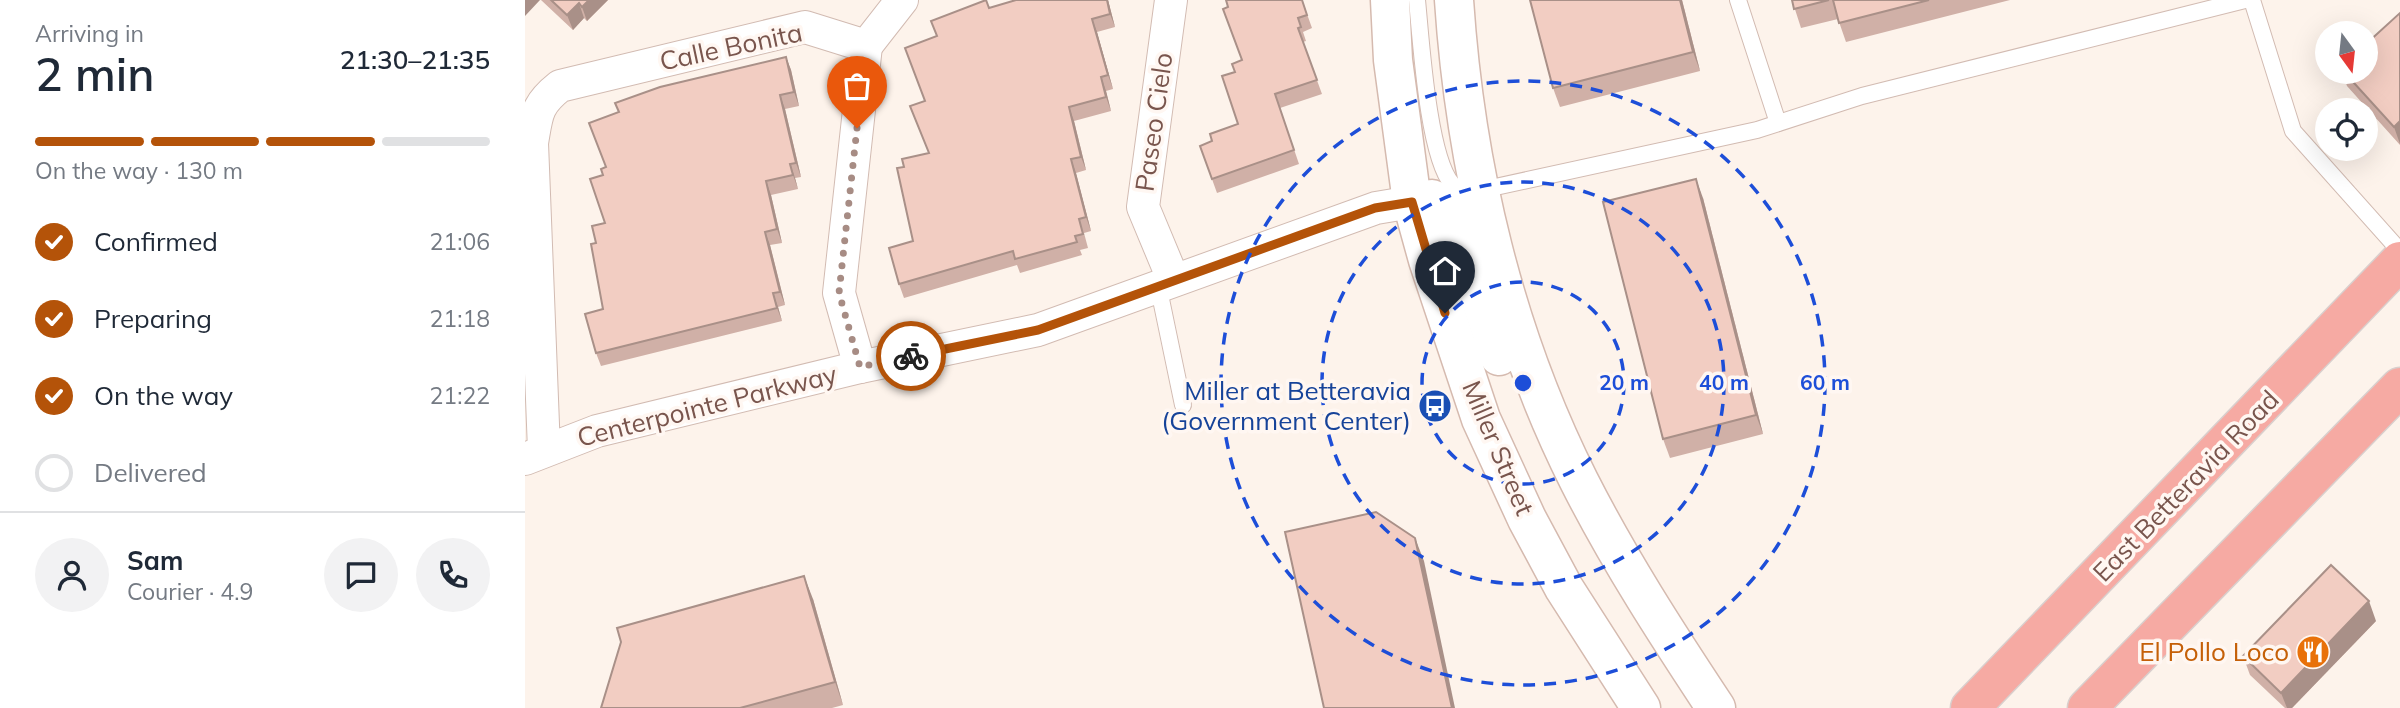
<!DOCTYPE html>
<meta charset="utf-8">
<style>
:root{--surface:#fff;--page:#f2f2f3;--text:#1f2937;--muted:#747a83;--line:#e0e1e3;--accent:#b45309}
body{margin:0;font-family:Mulish,sans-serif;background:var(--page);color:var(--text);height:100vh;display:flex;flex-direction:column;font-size:26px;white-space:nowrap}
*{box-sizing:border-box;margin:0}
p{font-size:23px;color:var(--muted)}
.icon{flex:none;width:38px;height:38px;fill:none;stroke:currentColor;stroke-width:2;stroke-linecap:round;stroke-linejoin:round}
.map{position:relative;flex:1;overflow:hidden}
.drawer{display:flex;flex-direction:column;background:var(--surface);width:525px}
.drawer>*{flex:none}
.needle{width:46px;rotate:165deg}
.buttons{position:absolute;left:1790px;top:21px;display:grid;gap:14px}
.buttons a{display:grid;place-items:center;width:63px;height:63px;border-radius:50%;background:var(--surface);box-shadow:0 7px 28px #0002;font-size:35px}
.pin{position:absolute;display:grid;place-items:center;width:60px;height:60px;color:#fff;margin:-72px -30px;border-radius:50% 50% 50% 0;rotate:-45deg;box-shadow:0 0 7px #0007}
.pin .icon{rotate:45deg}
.courier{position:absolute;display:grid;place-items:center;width:70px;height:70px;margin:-35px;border:5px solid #b45309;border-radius:50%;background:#fff;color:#222;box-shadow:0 2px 9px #0007}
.summary em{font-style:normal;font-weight:600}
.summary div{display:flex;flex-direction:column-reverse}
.summary{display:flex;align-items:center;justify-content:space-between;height:119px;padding:0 35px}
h1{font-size:46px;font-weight:600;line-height:52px}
.bar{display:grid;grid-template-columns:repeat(4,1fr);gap:10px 7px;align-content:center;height:84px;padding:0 35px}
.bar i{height:9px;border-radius:5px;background:var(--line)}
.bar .selected{background:var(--accent)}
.bar p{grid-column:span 4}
.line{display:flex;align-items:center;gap:18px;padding:0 35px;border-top:2px solid var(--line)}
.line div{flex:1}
.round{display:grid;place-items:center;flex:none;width:74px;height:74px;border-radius:37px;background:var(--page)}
ol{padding:0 35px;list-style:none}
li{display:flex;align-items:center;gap:21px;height:77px}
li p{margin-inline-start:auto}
li .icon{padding:7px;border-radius:50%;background:var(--accent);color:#fff;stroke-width:4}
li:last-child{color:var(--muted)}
li i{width:38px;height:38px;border:4px solid var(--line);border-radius:50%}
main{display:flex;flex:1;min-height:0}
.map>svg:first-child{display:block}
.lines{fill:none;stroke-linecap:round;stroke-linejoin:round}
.lane-casing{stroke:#d2bbb2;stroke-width:18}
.street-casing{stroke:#d2bbb2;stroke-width:34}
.secondary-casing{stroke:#d5baaf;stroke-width:41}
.highway-casing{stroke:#d9cfcd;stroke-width:41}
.lane{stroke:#fff;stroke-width:16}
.street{stroke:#fff;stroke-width:32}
.secondary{stroke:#fff;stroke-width:38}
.highway{stroke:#f6aaa3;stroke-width:38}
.wall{fill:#d0b0a7}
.shaded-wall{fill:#a99088}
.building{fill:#f2cdc2;stroke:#a99088;stroke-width:2}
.done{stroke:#a78c84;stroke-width:7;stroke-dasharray:0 12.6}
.route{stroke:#b45309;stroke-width:9}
.ring{fill:none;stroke:#1d4ed8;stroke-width:3.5;stroke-dasharray:12 9}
.labels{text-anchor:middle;stroke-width:7;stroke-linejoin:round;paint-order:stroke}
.street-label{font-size:26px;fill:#79554d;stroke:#fff7f2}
.transit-label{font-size:26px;fill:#164399;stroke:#fff7f2;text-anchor:end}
.food-label{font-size:26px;fill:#c56008;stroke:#fff7f2;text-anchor:end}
.centre{fill:#1d4ed8;stroke:#fff7f2;stroke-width:3.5}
.ring-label{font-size:21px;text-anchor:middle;font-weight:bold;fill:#1d4ed8;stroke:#fff7f2;stroke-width:7;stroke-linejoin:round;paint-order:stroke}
</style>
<main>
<section class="drawer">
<div class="summary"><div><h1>2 min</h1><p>Arriving in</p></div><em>21:30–21:35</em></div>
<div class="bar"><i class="selected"></i><i class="selected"></i><i class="selected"></i><i></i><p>On the way · 130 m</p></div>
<ol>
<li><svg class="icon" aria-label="check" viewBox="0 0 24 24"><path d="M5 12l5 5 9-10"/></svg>Confirmed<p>21:06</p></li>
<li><svg class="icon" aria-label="check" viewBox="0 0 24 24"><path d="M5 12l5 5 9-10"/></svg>Preparing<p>21:18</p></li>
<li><svg class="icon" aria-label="check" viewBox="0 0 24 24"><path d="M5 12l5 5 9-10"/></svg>On the way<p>21:22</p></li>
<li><i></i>Delivered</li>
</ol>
<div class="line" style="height:126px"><a class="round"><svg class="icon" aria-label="person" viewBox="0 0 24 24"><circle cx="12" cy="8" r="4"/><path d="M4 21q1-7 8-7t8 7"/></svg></a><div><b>Sam</b><p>Courier · 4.9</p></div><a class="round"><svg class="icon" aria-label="chat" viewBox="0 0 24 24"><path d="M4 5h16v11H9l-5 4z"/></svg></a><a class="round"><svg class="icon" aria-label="phone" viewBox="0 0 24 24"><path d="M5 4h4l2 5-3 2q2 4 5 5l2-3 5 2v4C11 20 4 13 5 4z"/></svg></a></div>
</section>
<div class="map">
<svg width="1875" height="708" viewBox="0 0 1875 708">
<rect width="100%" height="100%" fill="#fdf3eb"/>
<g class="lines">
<defs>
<g id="lane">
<path d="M 892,0 C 896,40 903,156 927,184 C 933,191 944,191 952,191 L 1232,130 L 1337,96 L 1720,0"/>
<polyline points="1213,0 1253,123"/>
<polyline points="1727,0 1768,131 1875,251"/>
<polyline points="633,285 658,405"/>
</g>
<g id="street">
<polyline points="646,0 618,207 648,279"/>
<polyline points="335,367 314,293 341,46"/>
<path d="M 19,450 L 7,143 C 12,114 11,105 35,86 L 280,27 L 341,46 L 377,0"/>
<polyline points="0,459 72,431 335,367 513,330 851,208 887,202"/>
</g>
<g id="secondary">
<polyline points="865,0 868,60 887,202 903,260 956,419 1002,519 1039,588 1116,708"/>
<path d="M 929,0 C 940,165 979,332 1054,481 C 1094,560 1142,634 1191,708"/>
<polyline points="887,202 907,199 926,210 974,356"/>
</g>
<g id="highway">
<polyline points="1445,708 1875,261"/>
<polyline points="1562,708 1875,387"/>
</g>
</defs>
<!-- lane casing -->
<use href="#lane" class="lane-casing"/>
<!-- street casing -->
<use href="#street" class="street-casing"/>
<!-- secondary casing -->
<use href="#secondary" class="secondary-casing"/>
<!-- highway casing -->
<use href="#highway" class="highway-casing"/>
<!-- lane -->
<use href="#lane" class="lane"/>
<!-- street -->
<use href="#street" class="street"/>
<!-- secondary -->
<use href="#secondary" class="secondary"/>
<!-- highway -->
<use href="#highway" class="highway"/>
</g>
<!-- wall -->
<g class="wall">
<polygon points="16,0 83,0 62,21 59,18 48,30"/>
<polygon points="583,0 590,27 572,32 588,89 581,91 586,111 549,121 561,170 551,173 566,231 559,233 563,248 555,250 557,255 495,273 492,265 379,298 374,284 388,241 379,167 403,153 400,101 412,36 464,8"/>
<polygon points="777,0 787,28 778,32 781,41 778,42 797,94 755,108 774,164 692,193 675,146 687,141 713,124 710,72 717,60 703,7"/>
<polygon points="1005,0 1157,0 1175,71 1035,107 1028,88"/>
<polygon points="1267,0 1485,0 1321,42 1313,19 1276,28"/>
<polygon points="1875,13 1875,145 1822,86 1817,72 1841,72"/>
<polygon points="261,57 266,70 274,106 260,109 276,177 270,178 273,189 246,195 257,243 245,245 260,305 253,307 257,321 76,366 71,353 78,309 71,243 80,223 78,175 80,168"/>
<polygon points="1178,198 1238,434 1145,458 1138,439"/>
<polygon points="288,599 318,705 307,708 76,708"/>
<polygon points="1851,621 1767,708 1760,708 1725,675 1718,656"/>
</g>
<!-- shaded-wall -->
<g class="shaded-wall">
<polygon points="0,0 15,0 0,16"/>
<polygon points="64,0 83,0 62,21 57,7"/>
<polygon points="582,0 583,0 590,27 585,14"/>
<polygon points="1155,0 1157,0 1175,71 1168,52"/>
<polygon points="54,3 59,18 48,30 42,15"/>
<polygon points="567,19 572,32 588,89 583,75"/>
<polygon points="261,57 266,70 274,106 269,92"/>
<polygon points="576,77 581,91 586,111 581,97"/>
<polygon points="255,95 260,109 276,177 271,163"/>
<polygon points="544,107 549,121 561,170 556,157"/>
<polygon points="1875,121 1875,144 1869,127"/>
<polygon points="546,159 551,173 566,231 561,217"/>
<polygon points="265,164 270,178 273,189 268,175"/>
<polygon points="1171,179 1178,198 1238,434 1231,415"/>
<polygon points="241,181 246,195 257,243 252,229"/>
<polygon points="240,232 245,245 260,305 255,292"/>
<polygon points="248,293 253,307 257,321 252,308"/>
<polygon points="890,538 899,561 930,708 927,708"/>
<polygon points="279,576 288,599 318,705 310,682"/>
<polygon points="1844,601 1851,621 1767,708 1762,708 1756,693"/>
</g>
<!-- building -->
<g class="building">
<polygon points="26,0 64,0 57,7 54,3 42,15"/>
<polygon points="461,0 464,8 491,0 582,0 585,14 567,19 583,75 576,77 581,97 544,107 556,157 546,159 561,217 554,219 558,234 550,236 552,242 490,259 488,251 374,284 364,248 388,241 372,168 379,167 377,159 404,153 385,106 400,101 380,48 412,36 406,21"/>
<polygon points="701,0 777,0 782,15 773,18 776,27 773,28 792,80 750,94 769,150 687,179 675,146 687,141 685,134 713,124 697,76 710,72 707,64 717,60 698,9 703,7"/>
<polygon points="1005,0 1155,0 1168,52 1028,88"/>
<polygon points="1267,0 1304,0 1269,9"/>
<polygon points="1308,0 1404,0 1314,23"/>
<polygon points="1875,13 1875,121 1869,127 1819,72 1841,72 1841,44"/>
<polygon points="261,57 269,92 255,95 271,163 265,164 268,175 241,181 252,229 240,232 255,292 248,293 252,308 71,353 60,314 78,309 66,244 71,243 67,226 80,223 65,179 78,175 76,169 81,167 64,123 94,112 90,103 135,87"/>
<polygon points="1171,179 1231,415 1138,439 1078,202"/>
<polygon points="851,512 890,538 927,708 799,708 760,532"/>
<polygon points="1806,565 1844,601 1756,693 1718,656"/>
<polygon points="279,576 310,682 215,708 76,708 96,642 92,628"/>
</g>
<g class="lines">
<!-- done -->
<polyline class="done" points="332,128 314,293 335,367 386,356"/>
<!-- route -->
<polyline class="route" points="386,356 513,330 850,208 887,202 920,313"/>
</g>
<!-- distance rings -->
<g class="ring">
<circle cx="998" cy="383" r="101"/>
<circle cx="998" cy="383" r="201"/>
<circle cx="998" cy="383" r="302"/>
</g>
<!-- icons -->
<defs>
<symbol id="bus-disc" viewBox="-11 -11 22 22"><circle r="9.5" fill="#1a4fb4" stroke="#fff7f2"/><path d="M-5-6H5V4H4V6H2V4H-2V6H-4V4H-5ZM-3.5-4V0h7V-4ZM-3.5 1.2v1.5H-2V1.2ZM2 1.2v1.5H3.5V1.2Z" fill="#fff"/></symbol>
<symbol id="restaurant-disc" viewBox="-11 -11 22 22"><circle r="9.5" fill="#e8710a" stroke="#fff7f2"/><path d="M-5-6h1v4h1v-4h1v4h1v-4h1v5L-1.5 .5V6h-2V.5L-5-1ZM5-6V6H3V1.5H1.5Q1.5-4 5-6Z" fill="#fff"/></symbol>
</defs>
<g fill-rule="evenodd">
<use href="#bus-disc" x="891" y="387" width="38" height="38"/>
<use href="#restaurant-disc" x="1769" y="633" width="38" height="38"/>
</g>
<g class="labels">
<!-- street labels -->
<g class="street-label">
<text transform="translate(206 47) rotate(-12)" y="9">Calle Bonita</text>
<text transform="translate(629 122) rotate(-82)" y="9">Paseo Cielo</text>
<text transform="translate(182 406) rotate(-14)" y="9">Centerpointe Parkway</text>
<text transform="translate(973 448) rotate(67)" y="9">Miller Street</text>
<text transform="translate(1661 486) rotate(-46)" y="9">East Betteravia Road</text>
</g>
<!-- transit labels -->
<g class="transit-label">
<text x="886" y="400">Miller at Betteravia<tspan x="886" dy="30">(Government Center)</tspan></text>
</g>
<!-- food labels -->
<g class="food-label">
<text x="1764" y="661">El Pollo Loco</text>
</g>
</g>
<circle cx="998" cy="383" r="10" class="centre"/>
<g class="ring-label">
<text x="1099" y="390">20 m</text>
<text x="1199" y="390">40 m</text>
<text x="1300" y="390">60 m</text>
</g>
</svg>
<div class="buttons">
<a><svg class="needle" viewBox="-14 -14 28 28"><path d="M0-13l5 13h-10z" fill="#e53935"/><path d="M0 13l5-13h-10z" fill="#747a83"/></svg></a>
<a><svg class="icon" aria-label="locate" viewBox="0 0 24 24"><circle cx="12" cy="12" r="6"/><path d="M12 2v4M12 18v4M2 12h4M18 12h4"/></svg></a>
</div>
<div class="pin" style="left:332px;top:128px;background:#ea580c"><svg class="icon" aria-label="bag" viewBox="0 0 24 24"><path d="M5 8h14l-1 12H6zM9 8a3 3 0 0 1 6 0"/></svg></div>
<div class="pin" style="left:920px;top:313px;background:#1f2937"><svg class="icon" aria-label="home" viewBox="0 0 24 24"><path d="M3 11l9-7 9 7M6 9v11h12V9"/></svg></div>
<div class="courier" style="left:386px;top:356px"><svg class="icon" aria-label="bike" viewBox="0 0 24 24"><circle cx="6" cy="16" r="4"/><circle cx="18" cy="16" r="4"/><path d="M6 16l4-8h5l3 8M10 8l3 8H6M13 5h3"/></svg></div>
</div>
</main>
